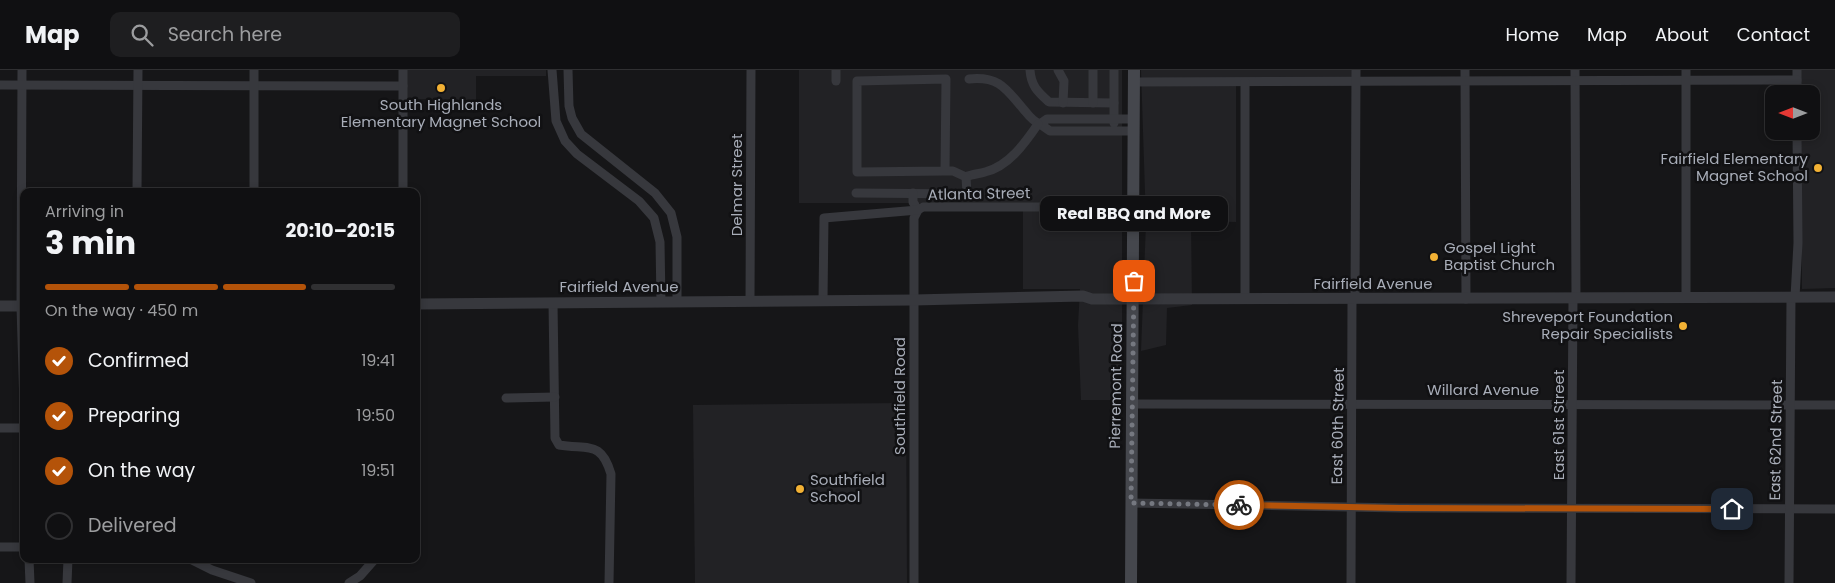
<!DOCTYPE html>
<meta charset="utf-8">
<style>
:root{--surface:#101012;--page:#1e1e20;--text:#f1f3f6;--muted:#9c9d9f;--line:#303032;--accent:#b45309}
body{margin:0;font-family:Poppins,sans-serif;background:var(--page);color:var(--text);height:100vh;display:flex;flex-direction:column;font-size:19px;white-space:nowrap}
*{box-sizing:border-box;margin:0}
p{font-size:16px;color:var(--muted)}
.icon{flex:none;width:28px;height:28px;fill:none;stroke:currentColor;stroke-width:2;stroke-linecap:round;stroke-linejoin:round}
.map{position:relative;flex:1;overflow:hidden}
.sheet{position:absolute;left:20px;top:118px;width:400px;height:375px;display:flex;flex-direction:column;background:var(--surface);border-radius:10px;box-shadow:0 2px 8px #0003,0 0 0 1px var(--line)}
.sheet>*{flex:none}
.needle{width:32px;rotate:270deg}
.fabs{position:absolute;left:1765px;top:15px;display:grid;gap:10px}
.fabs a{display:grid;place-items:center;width:55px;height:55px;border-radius:10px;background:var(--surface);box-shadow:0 2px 8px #0003,0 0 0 1px var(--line);font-size:25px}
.pin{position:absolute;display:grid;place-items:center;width:42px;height:42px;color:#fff;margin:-21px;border-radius:10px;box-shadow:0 2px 8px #0006}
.courier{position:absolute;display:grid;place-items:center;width:50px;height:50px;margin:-25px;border:4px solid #b45309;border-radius:50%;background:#fff;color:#222;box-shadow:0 1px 6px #0007}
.bubble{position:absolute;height:35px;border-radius:10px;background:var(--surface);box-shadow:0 2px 8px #0003,0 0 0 1px var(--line);font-size:16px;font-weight:700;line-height:35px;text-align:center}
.headline em{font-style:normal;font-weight:700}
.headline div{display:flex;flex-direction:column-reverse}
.headline{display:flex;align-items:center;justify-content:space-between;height:85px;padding:0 25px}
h1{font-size:32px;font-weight:700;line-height:38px}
.bar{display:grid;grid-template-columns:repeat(4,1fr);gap:8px 5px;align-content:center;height:60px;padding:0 25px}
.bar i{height:6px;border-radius:4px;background:var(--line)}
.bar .on{background:var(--accent)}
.bar p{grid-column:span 4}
ol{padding:0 25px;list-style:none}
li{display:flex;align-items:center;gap:15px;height:55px}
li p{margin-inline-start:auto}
li .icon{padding:5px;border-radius:50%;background:var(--accent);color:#fff;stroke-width:4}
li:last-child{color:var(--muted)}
li i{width:28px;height:28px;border:2px solid var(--line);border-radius:50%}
header{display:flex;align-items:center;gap:30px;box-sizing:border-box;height:70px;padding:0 25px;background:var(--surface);border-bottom:1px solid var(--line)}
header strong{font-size:24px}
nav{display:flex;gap:28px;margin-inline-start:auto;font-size:18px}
.search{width:350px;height:45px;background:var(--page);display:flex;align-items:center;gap:12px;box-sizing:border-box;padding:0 18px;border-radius:10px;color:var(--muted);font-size:19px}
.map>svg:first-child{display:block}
.built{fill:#222225}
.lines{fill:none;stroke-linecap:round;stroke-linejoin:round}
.minor{stroke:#37383d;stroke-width:9}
.tertiary{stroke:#37383d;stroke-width:11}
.secondary{stroke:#45474d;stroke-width:12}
.done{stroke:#757880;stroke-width:5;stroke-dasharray:0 9}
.route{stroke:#b45309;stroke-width:6}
.poi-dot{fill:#f2b134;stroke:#111113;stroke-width:2}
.labels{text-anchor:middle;stroke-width:5;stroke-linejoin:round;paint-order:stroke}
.poi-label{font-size:15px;fill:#a8adb8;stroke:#111113;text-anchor:end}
.street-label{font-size:15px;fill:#a8adb8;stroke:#111113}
</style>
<header>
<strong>Map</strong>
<div class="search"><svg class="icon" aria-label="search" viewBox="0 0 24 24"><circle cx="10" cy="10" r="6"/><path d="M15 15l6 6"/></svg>Search here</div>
<nav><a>Home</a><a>Map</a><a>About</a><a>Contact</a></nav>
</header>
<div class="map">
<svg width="1835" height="513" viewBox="0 0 1835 513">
<rect width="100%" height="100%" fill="#161618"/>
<!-- built -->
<g class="built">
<polygon points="407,0 546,0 546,6 476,6 476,30 407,29"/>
<polygon points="799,0 1122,0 1122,330 1081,330 1078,255 1080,219 1023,219 1023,133 799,133"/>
<polygon points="1141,0 1353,0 1353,16 1236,16 1236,152 1191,151 1192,235 1167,238 1166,275 1141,281 1146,153"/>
<polygon points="1800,0 1835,0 1835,218 1802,219 1801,61 1811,61 1811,24 1801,24"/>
<polygon points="906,333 907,513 695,513 693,335"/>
</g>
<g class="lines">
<!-- minor -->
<g class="minor">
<polyline points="22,0 21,236 24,336"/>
<polyline points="552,0 556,51 565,71 577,84 639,131 654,148 660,172 661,232"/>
<polyline points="568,0 569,36 572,48 581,64 655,123 671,143 677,167 677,232"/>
<polyline points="836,0 836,11"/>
<path d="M 1030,0 C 1031,16 1038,22 1049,32 L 1114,33"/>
<polyline points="1058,0 1064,11 1063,33"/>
<polyline points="1093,0 1093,33"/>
<polyline points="1114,0 1114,53"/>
<polyline points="1465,0 1466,229"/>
<polyline points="1575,0 1576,228"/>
<polyline points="1797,0 1797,24"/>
<path d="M 969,9 C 1000,6 1006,19 1025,41 C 1029,46 1034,52 1040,54"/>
<polyline points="1134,12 1797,10"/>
<polyline points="0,15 403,16"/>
<polyline points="1134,49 1047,49 1040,54 1050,61 1134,61"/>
<path d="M 966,107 C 972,104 979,104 985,102 C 1009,96 1025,73 1038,54"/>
<polyline points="137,121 138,0"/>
<polyline points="254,121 254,0"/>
<polyline points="403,121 403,0"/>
<polyline points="856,123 967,124 966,107 953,101 945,101 857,102 857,11 946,9 945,101"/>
<polyline points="913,123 913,132 918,140 914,148 914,513"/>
<polyline points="1795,227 1798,173 1797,61"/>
<polyline points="1686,228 1686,0"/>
<polyline points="1245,229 1245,12"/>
<polyline points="1355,229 1356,0"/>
<polyline points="823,230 824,148 918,140 923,137 1135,137"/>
<polyline points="750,231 751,0"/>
<path d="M 553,233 L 555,368 L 559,375 C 588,380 601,370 611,404 L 609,513"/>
<polyline points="506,328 555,327"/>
<polyline points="1131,334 1835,335"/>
<polyline points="0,358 24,358"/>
<polyline points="1131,433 1400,438 1835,439"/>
<polyline points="0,477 21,477"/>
<polyline points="29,489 30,513"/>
<polyline points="190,489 212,500 251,513"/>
<polyline points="67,513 68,489"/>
<polyline points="349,513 360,506 375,489"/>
<polyline points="1351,513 1352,229"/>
<polyline points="1571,513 1573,228"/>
<polyline points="1789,513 1791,227"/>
</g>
<!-- tertiary -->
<g class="tertiary">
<polyline points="416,234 914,230 1083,226 1092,229 1133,229 1835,227"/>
<polyline points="0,236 24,236"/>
</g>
<!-- secondary -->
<polyline class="secondary" points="1131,513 1134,0"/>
</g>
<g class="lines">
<!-- done -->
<polyline class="done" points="1134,211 1131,433 1239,435"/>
<!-- route -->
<polyline class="route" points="1239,435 1400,438 1732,439"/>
</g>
<!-- markers -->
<g class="poi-dot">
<circle cx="441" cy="18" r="5"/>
<circle cx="1818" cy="98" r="5"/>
<circle cx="1434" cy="187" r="5"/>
<circle cx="1683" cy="256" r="5"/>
<circle cx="800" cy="419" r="5"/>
</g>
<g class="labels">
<!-- poi labels -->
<g class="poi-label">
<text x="441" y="40" text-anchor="middle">South Highlands<tspan x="441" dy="17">Elementary Magnet School</tspan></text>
<text x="1808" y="94">Fairfield Elementary<tspan x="1808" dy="17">Magnet School</tspan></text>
<text x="1444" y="183" text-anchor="start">Gospel Light<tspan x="1444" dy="17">Baptist Church</tspan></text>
<text x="1673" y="252">Shreveport Foundation<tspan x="1673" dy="17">Repair Specialists</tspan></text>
<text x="810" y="415" text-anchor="start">Southfield<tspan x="810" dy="17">School</tspan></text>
</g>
<!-- street labels -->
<g class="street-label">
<text transform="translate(737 115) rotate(-90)" y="5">Delmar Street</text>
<text transform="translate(979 124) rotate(-1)" y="5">Atlanta Street</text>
<text x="1373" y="219">Fairfield Avenue</text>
<text x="619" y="222">Fairfield Avenue</text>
<text transform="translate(1116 316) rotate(-89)" y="5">Pierremont Road</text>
<text x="1483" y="325">Willard Avenue</text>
<text transform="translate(900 326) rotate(-90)" y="5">Southfield Road</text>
<text transform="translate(1559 355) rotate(-90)" y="5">East 61st Street</text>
<text transform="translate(1338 356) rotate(-89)" y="5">East 60th Street</text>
<text transform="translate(1776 370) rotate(-89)" y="5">East 62nd Street</text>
</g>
</g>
</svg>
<div class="fabs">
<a><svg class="needle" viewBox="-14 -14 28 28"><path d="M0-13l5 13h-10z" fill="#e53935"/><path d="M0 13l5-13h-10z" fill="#9c9d9f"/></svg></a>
</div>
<div class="pin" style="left:1134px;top:211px;background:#ea580c"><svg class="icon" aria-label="bag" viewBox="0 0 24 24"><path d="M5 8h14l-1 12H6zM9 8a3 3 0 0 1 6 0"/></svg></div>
<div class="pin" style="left:1732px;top:439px;background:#1f2937"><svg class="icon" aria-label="home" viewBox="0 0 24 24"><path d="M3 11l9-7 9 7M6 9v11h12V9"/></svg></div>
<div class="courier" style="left:1239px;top:435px"><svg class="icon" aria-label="bike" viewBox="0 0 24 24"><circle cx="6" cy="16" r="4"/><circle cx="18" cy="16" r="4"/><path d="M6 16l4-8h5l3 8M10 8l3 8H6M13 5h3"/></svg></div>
<div class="bubble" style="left:1040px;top:126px;width:188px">Real BBQ and More</div>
<section class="sheet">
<div class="headline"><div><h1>3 min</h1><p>Arriving in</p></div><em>20:10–20:15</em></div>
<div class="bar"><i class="on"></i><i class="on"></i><i class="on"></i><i></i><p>On the way · 450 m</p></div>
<ol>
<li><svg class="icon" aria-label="check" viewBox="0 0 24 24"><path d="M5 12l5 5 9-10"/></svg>Confirmed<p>19:41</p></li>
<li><svg class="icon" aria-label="check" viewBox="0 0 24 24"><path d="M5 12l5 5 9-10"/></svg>Preparing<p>19:50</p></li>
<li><svg class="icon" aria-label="check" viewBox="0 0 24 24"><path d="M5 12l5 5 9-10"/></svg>On the way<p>19:51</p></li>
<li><i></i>Delivered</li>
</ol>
</section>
</div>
